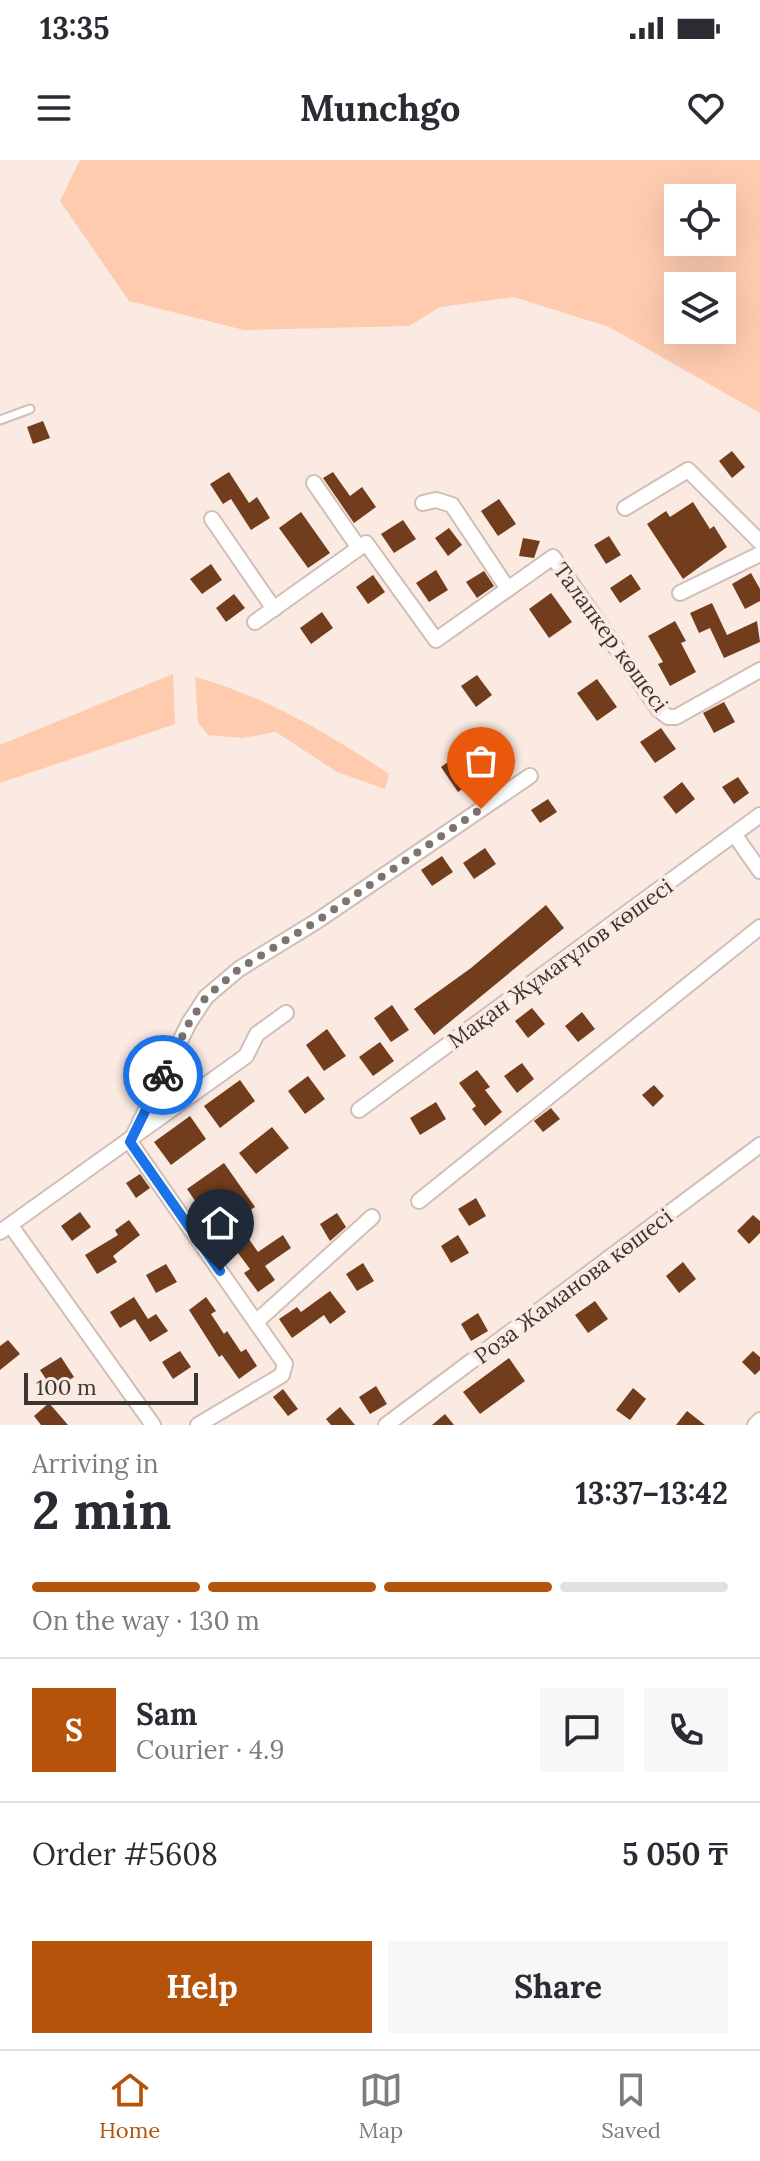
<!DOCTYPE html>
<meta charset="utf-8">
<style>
:root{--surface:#fff;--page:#f7f7f7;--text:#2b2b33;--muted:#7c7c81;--line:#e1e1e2;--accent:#b45309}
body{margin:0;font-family:Lora,serif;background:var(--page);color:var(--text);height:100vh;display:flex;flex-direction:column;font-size:30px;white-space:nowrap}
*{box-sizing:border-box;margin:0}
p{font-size:26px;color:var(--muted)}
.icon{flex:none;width:44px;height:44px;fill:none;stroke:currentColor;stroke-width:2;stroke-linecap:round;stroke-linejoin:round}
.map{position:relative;height:1265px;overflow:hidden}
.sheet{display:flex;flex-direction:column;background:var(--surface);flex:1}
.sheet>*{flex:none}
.fabs{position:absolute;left:664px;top:24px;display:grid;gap:16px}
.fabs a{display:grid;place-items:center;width:72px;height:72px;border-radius:0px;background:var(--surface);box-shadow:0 8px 32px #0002;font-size:40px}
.scale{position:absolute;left:24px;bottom:20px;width:174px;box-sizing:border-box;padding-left:8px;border:4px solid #3b3531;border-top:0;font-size:22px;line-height:28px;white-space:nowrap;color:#3b3531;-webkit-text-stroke:6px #faeae1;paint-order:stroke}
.pin{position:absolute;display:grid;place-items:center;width:68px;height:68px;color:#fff;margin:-82px -34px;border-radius:50% 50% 50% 0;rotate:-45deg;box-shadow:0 0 8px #0007}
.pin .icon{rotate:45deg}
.courier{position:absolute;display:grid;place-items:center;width:80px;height:80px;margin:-40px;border:6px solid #1a73e8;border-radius:50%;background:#fff;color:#222;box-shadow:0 2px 10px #0007}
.head em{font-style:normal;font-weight:700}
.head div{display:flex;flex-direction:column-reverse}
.head{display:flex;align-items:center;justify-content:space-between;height:136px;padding:0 32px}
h1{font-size:52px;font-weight:700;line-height:60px}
.bar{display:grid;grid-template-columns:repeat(4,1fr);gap:12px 8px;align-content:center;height:96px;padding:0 32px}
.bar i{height:10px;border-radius:6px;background:var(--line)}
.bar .active{background:var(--accent)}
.bar p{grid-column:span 4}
.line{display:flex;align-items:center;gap:20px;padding:0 32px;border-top:2px solid var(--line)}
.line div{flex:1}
.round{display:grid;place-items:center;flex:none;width:84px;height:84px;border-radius:0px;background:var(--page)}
.button{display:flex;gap:16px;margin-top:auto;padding:16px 32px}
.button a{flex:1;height:92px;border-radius:0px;background:var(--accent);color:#fff;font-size:32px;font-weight:700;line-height:92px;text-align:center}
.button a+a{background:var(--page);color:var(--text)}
.status{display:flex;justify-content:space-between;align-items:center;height:56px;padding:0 40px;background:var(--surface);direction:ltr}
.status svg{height:22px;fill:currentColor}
header{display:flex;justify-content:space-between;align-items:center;height:104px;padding:0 32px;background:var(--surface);font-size:36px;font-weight:700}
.tab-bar{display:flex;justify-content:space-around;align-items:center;height:112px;border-top:2px solid var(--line);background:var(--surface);font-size:22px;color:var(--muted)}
.tab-bar a{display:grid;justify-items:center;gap:4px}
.tab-bar .active{color:var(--accent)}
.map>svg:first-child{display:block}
.green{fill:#fecbaf;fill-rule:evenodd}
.building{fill:#723d1d}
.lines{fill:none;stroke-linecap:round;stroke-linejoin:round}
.lane-casing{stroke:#cfbfb6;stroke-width:11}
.street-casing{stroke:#cfbfb6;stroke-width:18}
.lane{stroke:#fff;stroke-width:7}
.street{stroke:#fff;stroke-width:14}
.done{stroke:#7e746f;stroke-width:8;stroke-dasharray:0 14.4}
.route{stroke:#1a73e8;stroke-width:10}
.labels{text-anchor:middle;stroke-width:8;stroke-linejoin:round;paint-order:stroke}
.street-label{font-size:22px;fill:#3b3531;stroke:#faeae1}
</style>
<div class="status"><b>13:35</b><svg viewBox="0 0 49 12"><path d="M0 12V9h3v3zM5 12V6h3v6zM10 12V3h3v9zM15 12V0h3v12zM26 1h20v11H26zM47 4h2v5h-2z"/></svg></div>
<header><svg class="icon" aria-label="menu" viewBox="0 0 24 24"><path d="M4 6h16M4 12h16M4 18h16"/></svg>Munchgo<svg class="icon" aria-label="heart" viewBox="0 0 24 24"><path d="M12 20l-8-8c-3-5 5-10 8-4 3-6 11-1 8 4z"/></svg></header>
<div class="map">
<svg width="760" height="1265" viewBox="0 0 760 1265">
<rect width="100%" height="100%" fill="#faeae1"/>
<!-- green -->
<g class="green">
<path d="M 80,0 L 760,0 L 760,253 L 609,167 L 514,137 L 440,147 L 409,166 L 244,170 L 129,141 L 60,41 ZM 722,38 L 722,82 L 678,82 L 678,38 ZM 722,126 L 722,170 L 678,170 L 678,126 Z"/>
<polygon points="173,514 175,564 0,623 0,585"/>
<path d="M 195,517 C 267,537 326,572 389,614 L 385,629 L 337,612 L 276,572 L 242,578 L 208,575 L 198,562 Z"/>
</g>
<!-- building -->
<g class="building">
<polygon points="43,261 50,278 33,284 27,267"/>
<polygon points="732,291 745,307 732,318 719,301"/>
<polygon points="229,312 249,343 257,337 270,358 251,370 231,339 223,344 210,324"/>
<polygon points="333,312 350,336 362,327 376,347 354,363 323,318"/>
<polygon points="499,339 516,364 498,376 481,351"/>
<polygon points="693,342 710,369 714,366 727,387 683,419 647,364 666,351 670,357"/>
<polygon points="301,352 330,393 308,408 279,368"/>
<polygon points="403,360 416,379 394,393 381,374"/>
<polygon points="449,368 462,385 448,396 435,378"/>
<polygon points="609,376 621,395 606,404 594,385"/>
<polygon points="523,378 540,381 534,398 519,396"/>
<polygon points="211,404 222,420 202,434 190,419"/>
<polygon points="436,410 448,430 429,442 416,423"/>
<polygon points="484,411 494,426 477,438 466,422"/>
<polygon points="751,413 760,429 760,441 745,449 732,424"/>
<polygon points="631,414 641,429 620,443 610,428"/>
<polygon points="373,415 385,432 368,444 356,427"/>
<polygon points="551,433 572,462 549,478 529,449"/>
<polygon points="234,434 245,448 226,462 216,448"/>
<polygon points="712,443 727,475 757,461 760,482 724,498 710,468 699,473 690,453"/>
<polygon points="322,452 333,468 311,484 300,468"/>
<polygon points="675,461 686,481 681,483 696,512 670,526 658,504 663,502 648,476"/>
<polygon points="477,515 492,535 476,547 461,526"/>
<polygon points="597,519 617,547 597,561 577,533"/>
<polygon points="724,542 735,562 714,573 703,553"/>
<polygon points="661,568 676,589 655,603 640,582"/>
<polygon points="466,589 484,614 458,632 441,607"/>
<polygon points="738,617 749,633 734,644 722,627"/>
<polygon points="682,622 695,639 676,654 663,637"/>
<polygon points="548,639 557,652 540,663 531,650"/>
<polygon points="485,688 496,704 474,719 463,703"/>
<polygon points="442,696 453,712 432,726 421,710"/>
<polygon points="546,745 564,768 434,875 414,849 471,808"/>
<polygon points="392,845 409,870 391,882 374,858"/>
<polygon points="532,848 545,864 528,878 515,861"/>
<polygon points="582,852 595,869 578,882 565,866"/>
<polygon points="327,869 346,896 324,911 306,885"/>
<polygon points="380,882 394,901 373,916 359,897"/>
<polygon points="522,903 534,919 517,933 504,916"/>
<polygon points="477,910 490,927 485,930 502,952 485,966 472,949 476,946 459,923"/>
<polygon points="308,916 325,939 305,954 288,931"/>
<polygon points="240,920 255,941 220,968 204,946"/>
<polygon points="654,925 664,936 653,947 642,935"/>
<polygon points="436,942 446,959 420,975 410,958"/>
<polygon points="551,948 560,959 543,972 534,961"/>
<polygon points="190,956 206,979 171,1005 154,982"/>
<polygon points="272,967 289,988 256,1014 239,993"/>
<polygon points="224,1003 255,1047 232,1062 218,1040 202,1051 187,1029"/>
<polygon points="140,1014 150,1028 136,1038 126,1023"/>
<polygon points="476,1038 486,1056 469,1066 458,1049"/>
<polygon points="80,1052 91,1067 72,1081 61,1066"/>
<polygon points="337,1053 346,1067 330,1081 320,1064"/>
<polygon points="753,1055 760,1061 760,1073 749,1084 737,1071"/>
<polygon points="129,1060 140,1075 113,1096 117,1102 97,1114 85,1095 118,1075 115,1070"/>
<polygon points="246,1075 258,1092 283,1075 291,1088 265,1106 275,1120 258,1132 244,1113 250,1109 232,1085"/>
<polygon points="458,1075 469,1093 451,1103 441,1086"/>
<polygon points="683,1102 696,1119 679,1133 666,1116"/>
<polygon points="363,1103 374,1121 357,1131 346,1114"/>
<polygon points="166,1104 177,1122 156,1133 146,1115"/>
<polygon points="330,1131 346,1152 330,1164 324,1155 292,1178 279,1159 297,1147 301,1152"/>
<polygon points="134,1137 148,1159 156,1154 168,1171 150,1182 135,1159 120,1168 110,1152"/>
<polygon points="206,1137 216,1151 211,1154 224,1174 227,1171 241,1192 246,1189 257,1206 239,1219 222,1195 219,1197 189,1150"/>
<polygon points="595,1141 608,1159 588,1173 575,1155"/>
<polygon points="478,1153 488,1171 471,1181 461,1164"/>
<polygon points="8,1180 20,1194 0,1210 0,1186"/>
<polygon points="180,1191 191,1207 173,1219 162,1202"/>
<polygon points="753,1191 760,1197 760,1210 755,1215 742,1202"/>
<polygon points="61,1197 74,1217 53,1230 40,1210"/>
<polygon points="509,1198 525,1221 480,1254 463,1232"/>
<polygon points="376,1226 387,1244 370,1254 359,1237"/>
<polygon points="633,1228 646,1239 630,1260 616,1250"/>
<polygon points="283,1229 298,1249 288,1256 273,1237"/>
<polygon points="49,1243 68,1265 41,1265 34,1256"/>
<polygon points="340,1247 355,1265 331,1265 326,1259"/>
<polygon points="687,1251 705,1265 676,1265"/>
<polygon points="445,1254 454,1265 432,1265"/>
</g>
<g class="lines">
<defs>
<polyline id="lane" points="0,260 30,249"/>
<g id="street">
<polyline points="314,323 359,388"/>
<polyline points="423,343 436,340 452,345 508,429"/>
<polyline points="625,348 688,310 760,382"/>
<polyline points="212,359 274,449"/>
<polyline points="680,433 760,394"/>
<polyline points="255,462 366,383 436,480 553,397 659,550 668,557 676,557 760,510"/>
<polyline points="734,674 760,711"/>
<polyline points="359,950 760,655"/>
<polyline points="130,982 189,863 206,837 239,809 317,761 530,616"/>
<polyline points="130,982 285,1204 282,1215 198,1265"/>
<polyline points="419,1041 760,767"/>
<polyline points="11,1066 153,1265"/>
<polyline points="0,1072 246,896 257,874 286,853"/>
<polyline points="256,1162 372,1057"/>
<polyline points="386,1265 760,985"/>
<polyline points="755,1265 760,1260"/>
</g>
</defs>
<!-- lane casing -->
<use href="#lane" class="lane-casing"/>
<!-- street casing -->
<use href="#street" class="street-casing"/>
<!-- lane -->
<use href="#lane" class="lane"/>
<!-- street -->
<use href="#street" class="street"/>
</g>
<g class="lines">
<!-- done -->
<polyline class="done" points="163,915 189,863 206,837 239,809 317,761 481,649"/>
<!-- route -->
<polyline class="route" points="163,915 130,982 220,1111"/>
</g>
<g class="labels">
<!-- street labels -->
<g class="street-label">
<text transform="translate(611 477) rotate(54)" y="8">Талапкер көшесі</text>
<text transform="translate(560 803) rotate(-36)" y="8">Мақан Жұмағұлов көшесі</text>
<text transform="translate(573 1126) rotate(-37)" y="8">Роза Жаманова көшесі</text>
</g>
</g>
</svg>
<div class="fabs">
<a><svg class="icon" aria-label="locate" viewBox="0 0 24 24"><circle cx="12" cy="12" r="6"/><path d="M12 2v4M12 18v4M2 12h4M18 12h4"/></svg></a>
<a><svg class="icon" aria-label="layers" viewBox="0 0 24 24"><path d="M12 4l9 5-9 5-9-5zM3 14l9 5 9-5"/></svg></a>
</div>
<div class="scale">100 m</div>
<div class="pin" style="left:481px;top:649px;background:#ea580c"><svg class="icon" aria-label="bag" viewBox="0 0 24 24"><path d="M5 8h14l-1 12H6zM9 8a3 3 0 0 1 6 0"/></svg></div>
<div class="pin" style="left:220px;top:1111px;background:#1f2937"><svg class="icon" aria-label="home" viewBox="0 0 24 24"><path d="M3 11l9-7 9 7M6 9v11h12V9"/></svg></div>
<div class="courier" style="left:163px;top:915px"><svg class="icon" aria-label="bike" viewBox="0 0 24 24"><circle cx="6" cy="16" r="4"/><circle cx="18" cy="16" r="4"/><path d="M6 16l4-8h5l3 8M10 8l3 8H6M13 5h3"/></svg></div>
</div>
<section class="sheet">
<div class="head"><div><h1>2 min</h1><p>Arriving in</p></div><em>13:37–13:42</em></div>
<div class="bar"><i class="active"></i><i class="active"></i><i class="active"></i><i></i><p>On the way · 130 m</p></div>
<div class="line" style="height:144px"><b class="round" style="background:var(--accent);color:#fff">S</b><div><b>Sam</b><p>Courier · 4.9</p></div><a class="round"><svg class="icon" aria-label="chat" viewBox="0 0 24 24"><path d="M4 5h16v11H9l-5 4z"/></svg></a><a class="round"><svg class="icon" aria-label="phone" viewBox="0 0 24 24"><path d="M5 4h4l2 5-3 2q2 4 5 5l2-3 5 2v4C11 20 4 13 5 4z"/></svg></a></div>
<div class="line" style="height:104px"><div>Order #5608</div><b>5 050 ₸</b></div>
<div class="button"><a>Help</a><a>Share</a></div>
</section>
<nav class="tab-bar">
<a class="active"><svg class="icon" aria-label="home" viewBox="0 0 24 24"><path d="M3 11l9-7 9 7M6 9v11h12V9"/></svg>Home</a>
<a><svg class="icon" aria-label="map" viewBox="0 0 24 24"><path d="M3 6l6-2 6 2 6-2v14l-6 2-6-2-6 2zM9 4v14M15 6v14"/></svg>Map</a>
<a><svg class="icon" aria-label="saved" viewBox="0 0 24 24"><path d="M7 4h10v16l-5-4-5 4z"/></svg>Saved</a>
</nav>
